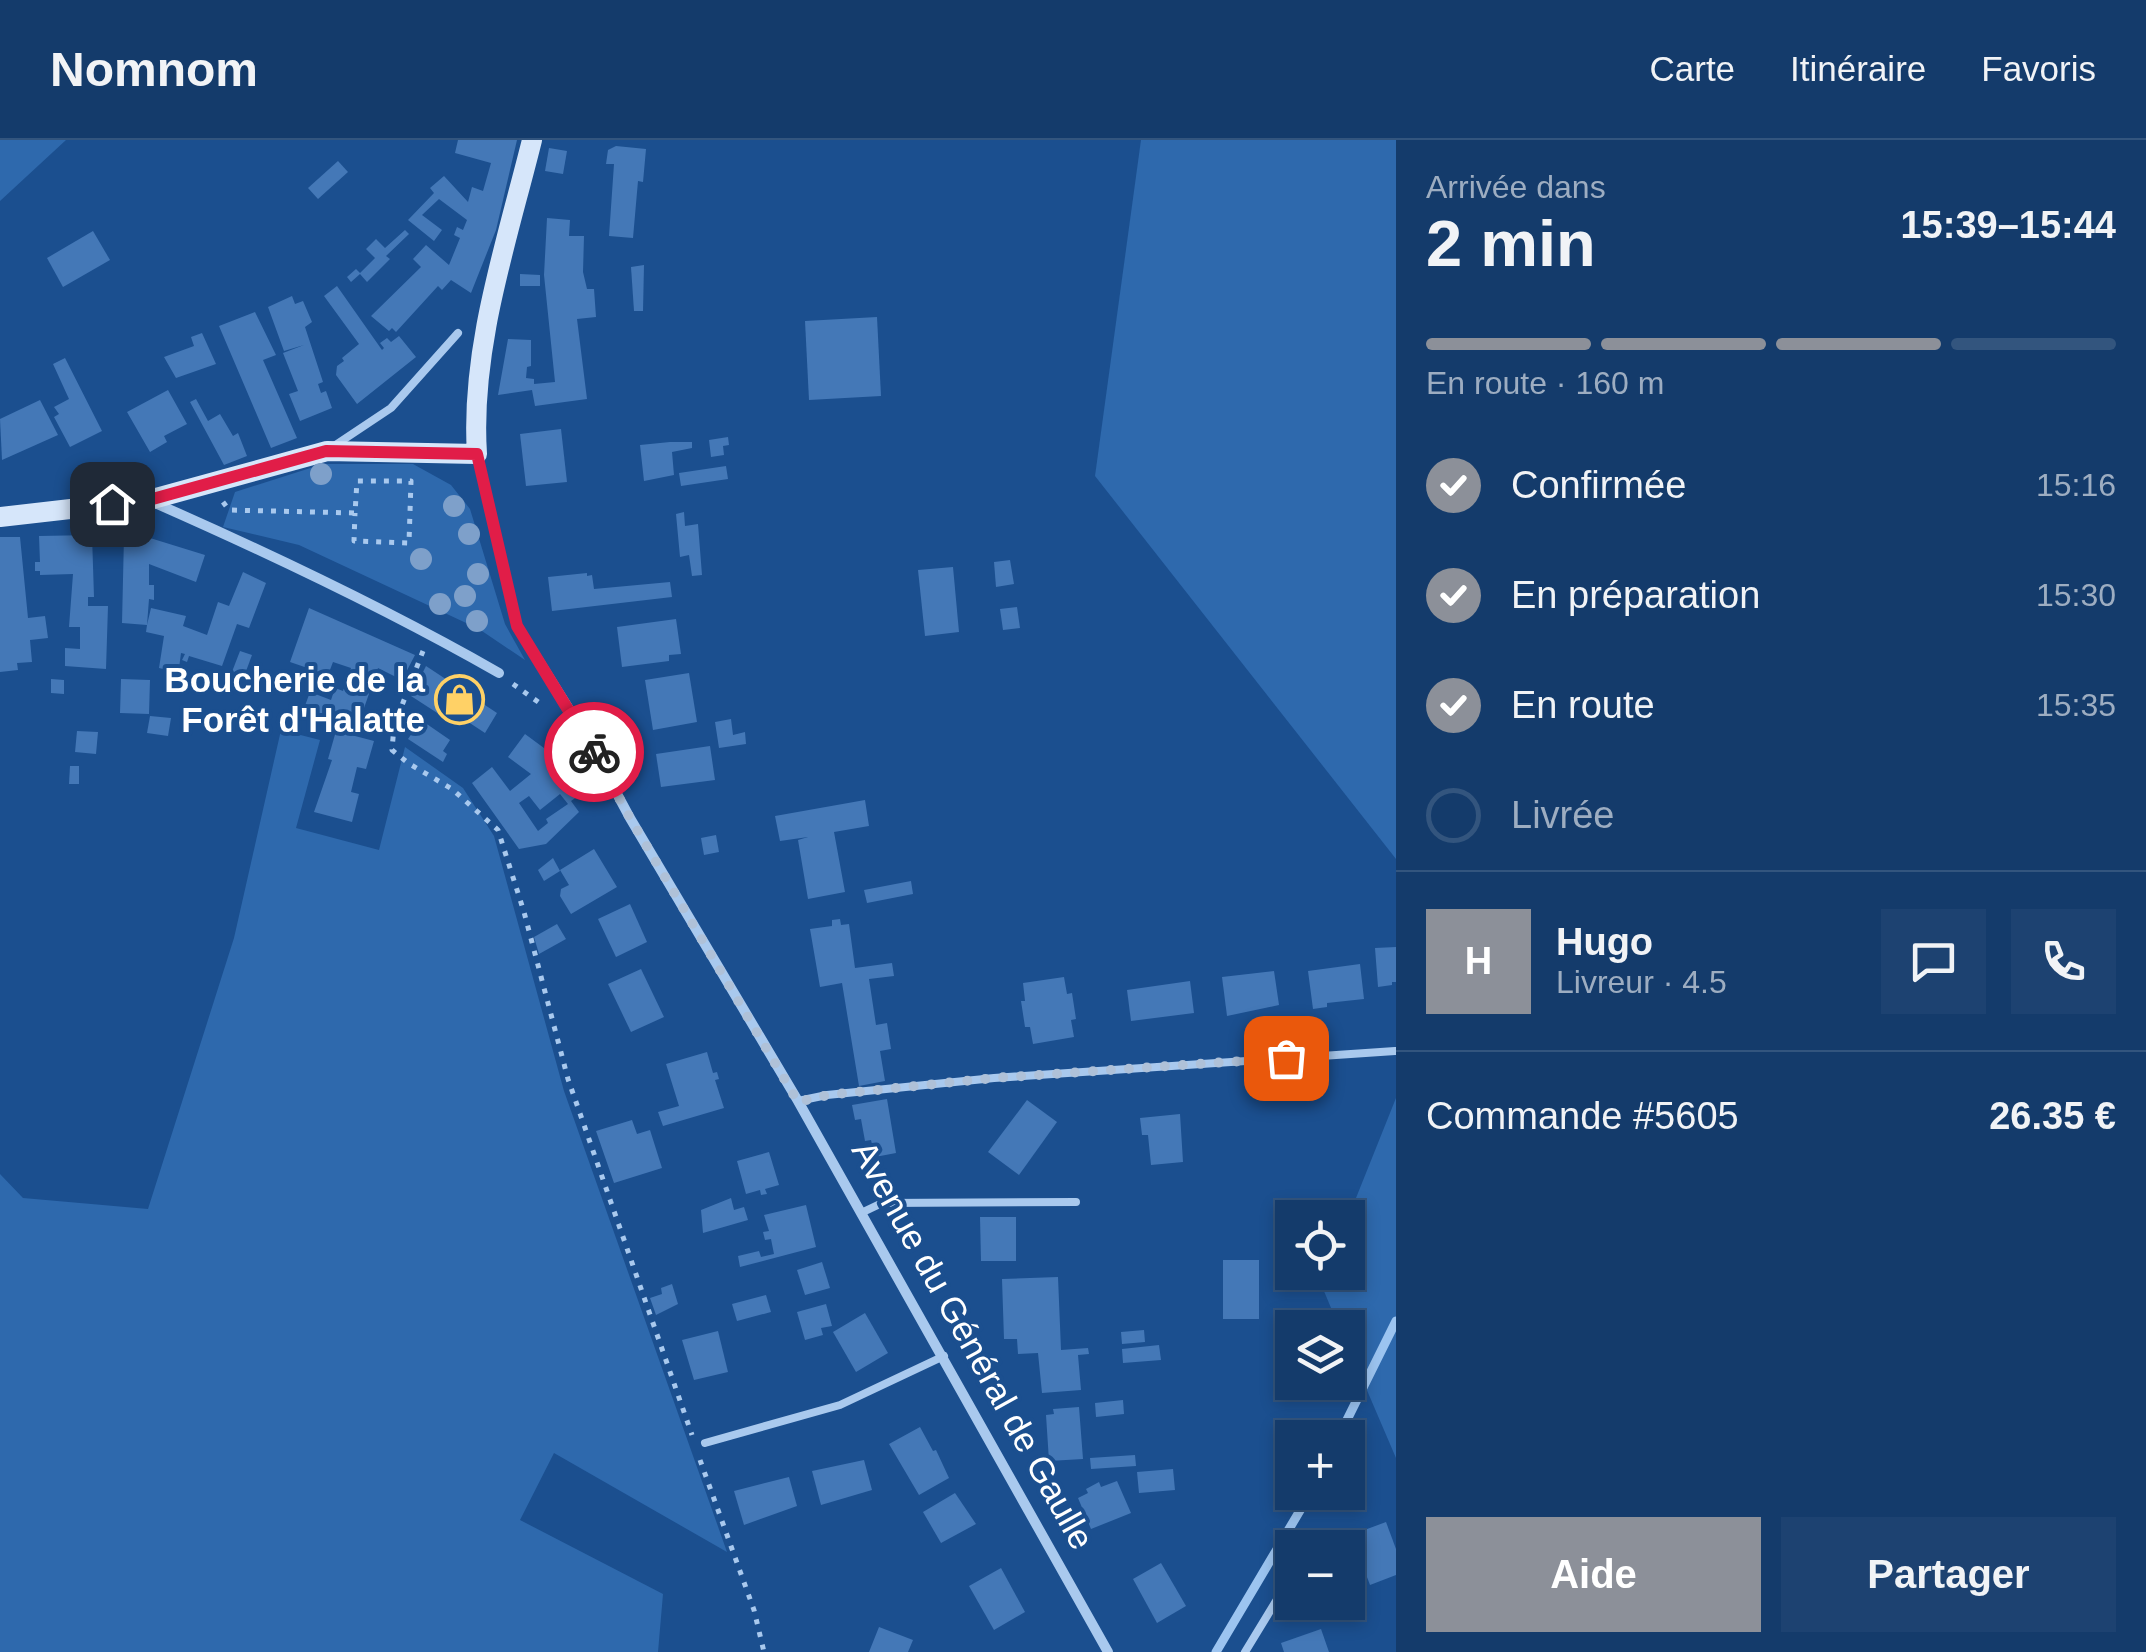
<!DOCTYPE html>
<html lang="fr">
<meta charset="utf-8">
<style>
:root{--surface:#143b6b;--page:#1d4271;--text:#f1f3f6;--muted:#9dadc1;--line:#33557e;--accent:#8c9099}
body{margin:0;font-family:Helvetica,sans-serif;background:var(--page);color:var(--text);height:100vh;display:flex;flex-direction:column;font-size:38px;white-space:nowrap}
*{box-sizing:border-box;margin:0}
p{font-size:32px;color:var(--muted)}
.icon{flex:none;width:55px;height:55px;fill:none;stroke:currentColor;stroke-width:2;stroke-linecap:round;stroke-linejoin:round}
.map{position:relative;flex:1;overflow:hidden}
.side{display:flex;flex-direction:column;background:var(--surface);width:750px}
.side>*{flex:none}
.tools{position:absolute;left:1275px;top:1060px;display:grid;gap:20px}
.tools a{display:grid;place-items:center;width:90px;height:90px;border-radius:0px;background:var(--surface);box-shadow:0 5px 15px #0003,0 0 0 2px var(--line);font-size:50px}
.pin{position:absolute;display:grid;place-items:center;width:85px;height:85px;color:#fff;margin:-42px;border-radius:20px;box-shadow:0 5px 15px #0006}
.courier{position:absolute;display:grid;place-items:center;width:100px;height:100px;margin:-50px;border:8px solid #e11d48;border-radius:50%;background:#fff;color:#222;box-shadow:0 2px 12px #0007}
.headline em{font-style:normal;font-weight:600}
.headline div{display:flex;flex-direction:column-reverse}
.headline{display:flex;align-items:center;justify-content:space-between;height:170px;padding:0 30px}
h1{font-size:65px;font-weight:600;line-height:75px}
.bar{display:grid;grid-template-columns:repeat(4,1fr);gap:15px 10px;align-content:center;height:120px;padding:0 30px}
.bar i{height:12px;border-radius:8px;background:var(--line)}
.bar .selected{background:var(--accent)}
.bar p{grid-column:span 4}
.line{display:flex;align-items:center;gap:25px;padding:0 30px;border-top:2px solid var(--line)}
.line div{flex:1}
.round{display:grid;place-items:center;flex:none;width:105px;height:105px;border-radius:0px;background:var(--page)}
ol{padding:0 30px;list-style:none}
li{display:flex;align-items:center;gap:30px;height:110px}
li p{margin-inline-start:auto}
li .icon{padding:10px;border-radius:50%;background:var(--accent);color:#fff;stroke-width:4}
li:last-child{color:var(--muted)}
li i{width:55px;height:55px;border:5px solid var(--line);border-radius:50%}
.primary-button{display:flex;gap:20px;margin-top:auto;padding:20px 30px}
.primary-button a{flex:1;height:115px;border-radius:0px;background:var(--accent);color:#fff;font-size:40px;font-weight:600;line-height:115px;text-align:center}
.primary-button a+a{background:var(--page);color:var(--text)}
header{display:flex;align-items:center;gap:60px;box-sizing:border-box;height:140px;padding:0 50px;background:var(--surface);border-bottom:2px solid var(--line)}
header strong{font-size:48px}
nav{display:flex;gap:55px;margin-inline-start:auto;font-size:35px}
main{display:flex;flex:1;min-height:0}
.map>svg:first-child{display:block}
.green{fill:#2e69ad}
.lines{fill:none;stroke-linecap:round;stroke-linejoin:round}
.stream{stroke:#9cc4f0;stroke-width:9}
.building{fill:#4478b7;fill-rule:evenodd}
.path{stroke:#a9c9ee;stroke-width:5;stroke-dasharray:5 8;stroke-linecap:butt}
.lane{stroke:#a9c9ee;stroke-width:8}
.street{stroke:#a9c9ee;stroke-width:10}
.secondary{stroke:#d6e6fa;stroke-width:20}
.tree{fill:#7ea0ca}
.done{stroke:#afc1d8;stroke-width:10;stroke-dasharray:0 18}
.route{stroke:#e11d48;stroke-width:12}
.labels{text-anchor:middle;stroke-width:8;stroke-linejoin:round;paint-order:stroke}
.poi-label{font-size:35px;font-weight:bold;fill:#fff;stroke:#1b4f8f;text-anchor:end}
.street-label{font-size:35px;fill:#fff;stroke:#1b4f8f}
</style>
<header>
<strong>Nomnom</strong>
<nav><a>Carte</a><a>Itinéraire</a><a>Favoris</a></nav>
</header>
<main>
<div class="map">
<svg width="1396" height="1512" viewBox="0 0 1396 1512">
<rect width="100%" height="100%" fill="#1b4f8f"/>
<!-- green -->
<g class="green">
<polygon points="0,0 66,0 0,61"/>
<polygon points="1141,0 1396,0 1396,719 1095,336"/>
<polygon points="323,324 413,324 451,345 470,369 505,484 525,520 479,489 299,405 223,387 235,352"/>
<polygon points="281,590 320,600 296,688 379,710 405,607 463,648 494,696 564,951 727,1412 554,1313 520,1380 663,1454 658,1512 0,1512 0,1034 23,1058 148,1069 234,798"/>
<polygon points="1396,958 1396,1318 1348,1206 1348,1188 1339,1187 1321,1144 1326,1133 1348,1132 1348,1078"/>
</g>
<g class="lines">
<!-- stream -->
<g class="stream">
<polyline points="1338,1298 1396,1181"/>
<polyline points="1216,1512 1311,1352"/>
</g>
</g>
<!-- building -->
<g class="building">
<polygon points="458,0 517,0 496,90 471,153 451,140 442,150 438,146 396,192 392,188 389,191 371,176 421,127 413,119 426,105 449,125 460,98 454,95 457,87 463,90 467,80 439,59 422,75 442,90 434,101 408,80 434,53 430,48 444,36 468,62 472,47 483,51 491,23 455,13"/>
<polygon points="616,6 646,9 643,42 638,41 633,98 609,96 614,24 606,24 608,10"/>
<polygon points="549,8 567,11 563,34 545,31"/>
<polygon points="338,21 348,32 318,59 308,48"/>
<polygon points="547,78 570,80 569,96 584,96 583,132 587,149 594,149 596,177 577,179 587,259 535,266 532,250 498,255 508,199 531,200 531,226 527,227 526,238 534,239 534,244 555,242 544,135"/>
<polygon points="405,90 409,94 386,116 390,119 367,142 360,134 351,142 347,137 356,129 360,133 375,118 366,109 376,99 385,108"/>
<polygon points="93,91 110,120 63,147 47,118"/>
<polygon points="644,125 643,171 634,171 631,127"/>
<polygon points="520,134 540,135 540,146 520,146"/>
<polygon points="337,146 382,210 384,208 380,203 387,198 391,202 399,196 416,217 357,264 336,235 337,226 344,221 342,218 359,204 324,156"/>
<polygon points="292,156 295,164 303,161 312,182 305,187 323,242 318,244 321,253 326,251 332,268 300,281 289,254 298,251 283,213 304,205 284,211 268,167"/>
<polygon points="255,172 276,215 263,220 297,298 271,308 219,186"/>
<polygon points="877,177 881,256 809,260 805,181"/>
<polygon points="202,193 216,224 176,238 164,217 194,206 191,197"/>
<polygon points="65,218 102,291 70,307 54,277 59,274 54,267 69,259 53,224"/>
<polygon points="168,250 187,284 164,296 167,302 150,312 127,272"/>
<polygon points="196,259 208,281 220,274 233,296 238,293 247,316 224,325 190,262"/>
<polygon points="40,260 58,295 2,320 0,279"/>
<polygon points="561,289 567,342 526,346 520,294"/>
<polygon points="728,297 729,305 723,306 724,315 711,317 709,300"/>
<polygon points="670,302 692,302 692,308 672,312 674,335 644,341 640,305"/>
<polygon points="726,326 728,339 681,346 679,333"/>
<polygon points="684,372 685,386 698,384 702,435 692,436 689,415 680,417 676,374"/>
<polygon points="92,395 94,457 88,457 88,466 108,466 106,529 65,526 65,508 80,509 80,487 69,487 73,434 40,435 40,431 35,431 35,422 40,422 39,396"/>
<polygon points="124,396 150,398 205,415 196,442 149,424 149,445 154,445 154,460 149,459 147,485 151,468 186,476 183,486 207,495 218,462 229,466 243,432 266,443 249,488 237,484 222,526 189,516 187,522 182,520 185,514 181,513 178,536 171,535 172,531 159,528 164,496 146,492 147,485 122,483"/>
<polygon points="0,397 20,397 28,478 45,476 48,498 30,500 32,522 17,523 18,530 0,532"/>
<polygon points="1010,420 1014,444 996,447 994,422"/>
<polygon points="953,427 959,492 925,496 918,430"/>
<polygon points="587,433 587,436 592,435 594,449 670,442 672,457 552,471 548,437"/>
<polygon points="1017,467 1020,488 1003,490 1000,469"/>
<polygon points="309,468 415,515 402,540 378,528 356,591 295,577 296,572 302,574 310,552 331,560 335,548 343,551 351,528 333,522 328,535 290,522"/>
<polygon points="676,479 681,514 669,515 669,521 622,527 617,487"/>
<polygon points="240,511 252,515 242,542 230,537"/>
<polygon points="426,526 497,573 485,593 450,570 445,578 411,556"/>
<polygon points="689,533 697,582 653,590 645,540"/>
<polygon points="51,539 64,540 64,554 51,553"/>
<polygon points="121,539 150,540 149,574 120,573"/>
<polygon points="150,576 171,578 168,596 147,593"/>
<polygon points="731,579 733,595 745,592 746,604 719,608 715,582"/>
<polygon points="421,580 450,600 443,611 447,614 443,622 408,599"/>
<polygon points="77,591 98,592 96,614 75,612"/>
<polygon points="336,591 374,601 366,629 357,627 351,652 359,654 352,682 314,672 332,620 328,619"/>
<path d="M 525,594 L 567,625 L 585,651 L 571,661 L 579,672 L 546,704 L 519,709 L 472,643 L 492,627 L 510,651 L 531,634 L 508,617 ZM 560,654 L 568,664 L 546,679 L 548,683 L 538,691 L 519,663 L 529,656 L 540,670 Z"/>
<polygon points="710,606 715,640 661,647 656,614"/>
<polygon points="70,626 79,626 79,644 69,644"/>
<polygon points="865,660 869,686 834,692 845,752 808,759 798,700 808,697 780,701 775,676"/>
<polygon points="716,695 719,712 704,715 701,698"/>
<polygon points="594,709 617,747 571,774 560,756 561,749 569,745 560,730"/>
<polygon points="553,718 560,731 544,741 538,730"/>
<polygon points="911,741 913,754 867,763 864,750"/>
<polygon points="630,764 647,802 616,817 598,779"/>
<polygon points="840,779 841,785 849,784 855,828 892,823 894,836 869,839 876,885 887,883 891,909 880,911 885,941 859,946 842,843 820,847 810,789 832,786 832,780"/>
<polygon points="557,784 566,799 539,814 534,797"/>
<polygon points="1396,807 1396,842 1392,842 1392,845 1378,847 1375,808"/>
<polygon points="1360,824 1364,859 1327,863 1327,867 1313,869 1308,831"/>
<polygon points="641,829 664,877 631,892 608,844"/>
<polygon points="1274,831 1279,865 1227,876 1222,837"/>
<polygon points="1064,837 1067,854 1072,853 1076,879 1071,880 1074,897 1033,904 1030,887 1025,887 1021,861 1025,861 1023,843"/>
<polygon points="1190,841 1194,873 1131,881 1127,850"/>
<polygon points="707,912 713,933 717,932 719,939 715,940 724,968 663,986 658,972 679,966 666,924"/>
<polygon points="887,959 896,1013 875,1017 871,1000 865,1001 861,979 855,980 852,965"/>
<polygon points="1027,960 1057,982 1019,1035 988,1012"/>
<polygon points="1180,974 1183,1022 1151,1025 1148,995 1142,995 1140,978"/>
<polygon points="632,980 637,994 650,990 662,1028 614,1043 596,991"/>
<polygon points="769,1012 779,1045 765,1049 767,1054 761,1055 760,1050 746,1054 737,1021"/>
<polygon points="731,1058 734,1070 744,1067 748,1080 703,1093 701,1070"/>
<polygon points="806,1065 816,1107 740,1127 738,1116 759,1111 761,1117 774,1114 771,1099 765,1100 763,1092 769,1091 764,1075"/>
<polygon points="980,1077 1016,1077 1016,1121 981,1121"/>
<rect x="1223" y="1120" width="36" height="59"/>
<polygon points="822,1122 830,1148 805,1155 797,1130"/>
<polygon points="1058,1137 1061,1210 1088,1208 1089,1214 1078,1215 1081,1250 1042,1253 1038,1213 1018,1214 1017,1199 1004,1199 1002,1139"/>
<polygon points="672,1144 678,1164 656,1175 650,1158 662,1154 661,1148"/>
<polygon points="766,1155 771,1172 737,1181 732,1164"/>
<polygon points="826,1164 832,1186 821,1188 823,1195 805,1200 797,1172"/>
<polygon points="865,1173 888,1213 856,1232 833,1192"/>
<polygon points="1144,1190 1145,1202 1122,1204 1121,1192"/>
<polygon points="718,1191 728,1232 694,1240 682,1200"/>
<polygon points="1159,1205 1161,1220 1123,1223 1122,1209"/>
<polygon points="1123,1260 1124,1274 1096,1277 1095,1263"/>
<polygon points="1079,1267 1083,1319 1049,1321 1046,1275 1054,1274 1053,1269"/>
<polygon points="920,1287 933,1311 936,1310 949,1338 919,1355 889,1304"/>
<polygon points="1135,1315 1136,1326 1091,1329 1090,1318"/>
<polygon points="864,1320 872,1350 821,1365 812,1331"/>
<polygon points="1173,1329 1175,1350 1139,1353 1137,1332"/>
<polygon points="789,1337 797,1366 744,1385 734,1351"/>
<polygon points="1117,1341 1131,1373 1091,1389 1078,1358 1088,1353 1086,1349 1099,1342 1101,1347"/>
<polygon points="955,1353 976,1384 941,1403 923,1372"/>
<polygon points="1386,1382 1396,1409 1396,1435 1370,1445 1351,1395"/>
<polygon points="1161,1423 1186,1466 1157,1483 1133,1439"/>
<polygon points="1001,1428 1025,1472 994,1490 969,1446"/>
<polygon points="879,1487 913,1500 908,1512 869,1512"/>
<polygon points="1321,1489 1329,1512 1284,1512 1281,1503"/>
</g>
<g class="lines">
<!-- path -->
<g class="path">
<polyline points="223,362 229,370 355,373 357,341 411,341 409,403 354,401 355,373"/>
<polyline points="423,511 394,586 392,610 408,623 452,649 498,690 524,772 568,939 692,1295"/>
<polyline points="513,544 541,564"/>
<polyline points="700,1320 754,1470 764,1512"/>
</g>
<!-- lane -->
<g class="lane">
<polyline points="334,306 391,268 458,193"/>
<polyline points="798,961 827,955 994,938 1395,911"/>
<polyline points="861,1073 882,1063 1076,1062"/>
<polyline points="705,1303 840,1265 944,1216"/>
<polyline points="1245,1512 1292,1435"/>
</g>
<!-- street -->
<g class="street">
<polyline points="477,314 517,486 587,598 630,678 798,961 1108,1512"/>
<path d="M 155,363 C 273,415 387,469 499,533"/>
</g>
<!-- secondary -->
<path class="secondary" d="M 0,377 L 149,360 L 327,311 L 477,314 C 470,209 507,101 532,0"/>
</g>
<!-- trees -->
<g class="tree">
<circle cx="321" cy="334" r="11"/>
<circle cx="454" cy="366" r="11"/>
<circle cx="469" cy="394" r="11"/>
<circle cx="421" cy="419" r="11"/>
<circle cx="478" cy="434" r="11"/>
<circle cx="465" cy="456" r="11"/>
<circle cx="440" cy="464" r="11"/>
<circle cx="477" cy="481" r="11"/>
</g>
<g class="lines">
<!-- done -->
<polyline class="done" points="594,612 630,678 798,962 828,955 994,938 1286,918"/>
<!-- route -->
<polyline class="route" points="112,364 149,360 326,311 477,314 517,486 594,612"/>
</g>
<!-- icons -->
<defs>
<symbol id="shop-ring" viewBox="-11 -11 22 22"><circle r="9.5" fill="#1b4f8f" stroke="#ffd166" stroke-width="1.5"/><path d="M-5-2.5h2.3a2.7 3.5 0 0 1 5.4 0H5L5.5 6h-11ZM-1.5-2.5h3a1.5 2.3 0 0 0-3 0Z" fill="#ffd166"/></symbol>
</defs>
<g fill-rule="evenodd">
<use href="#shop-ring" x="432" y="532" width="55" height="55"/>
</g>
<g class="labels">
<!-- poi labels -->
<g class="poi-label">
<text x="425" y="552">Boucherie de la<tspan x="425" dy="40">Forêt d'Halatte</tspan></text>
</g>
<!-- street labels -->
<g class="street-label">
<text transform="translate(973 1205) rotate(61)" y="12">Avenue du Général de Gaulle</text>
</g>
</g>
</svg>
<div class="tools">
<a><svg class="icon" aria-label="locate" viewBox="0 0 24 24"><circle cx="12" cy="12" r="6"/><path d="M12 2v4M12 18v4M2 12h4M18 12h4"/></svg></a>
<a><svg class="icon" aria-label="layers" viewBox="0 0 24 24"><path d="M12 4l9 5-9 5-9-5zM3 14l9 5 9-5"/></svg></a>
<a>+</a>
<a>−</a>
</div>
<div class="pin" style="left:1286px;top:918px;background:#ea580c"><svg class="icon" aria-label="bag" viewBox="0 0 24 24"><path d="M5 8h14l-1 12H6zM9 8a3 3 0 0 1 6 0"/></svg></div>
<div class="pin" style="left:112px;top:364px;background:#1f2937"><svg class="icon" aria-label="home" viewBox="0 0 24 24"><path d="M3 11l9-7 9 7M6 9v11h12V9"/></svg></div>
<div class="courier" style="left:594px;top:612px"><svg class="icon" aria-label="bike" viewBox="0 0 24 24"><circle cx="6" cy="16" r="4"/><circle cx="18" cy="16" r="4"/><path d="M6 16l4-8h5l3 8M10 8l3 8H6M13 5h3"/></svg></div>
</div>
<section class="side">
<div class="headline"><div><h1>2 min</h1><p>Arrivée dans</p></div><em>15:39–15:44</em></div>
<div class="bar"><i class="selected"></i><i class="selected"></i><i class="selected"></i><i></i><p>En route · 160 m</p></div>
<ol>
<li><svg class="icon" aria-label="check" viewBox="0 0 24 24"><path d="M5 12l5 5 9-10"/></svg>Confirmée<p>15:16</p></li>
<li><svg class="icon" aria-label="check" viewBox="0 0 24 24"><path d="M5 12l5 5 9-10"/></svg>En préparation<p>15:30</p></li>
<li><svg class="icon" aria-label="check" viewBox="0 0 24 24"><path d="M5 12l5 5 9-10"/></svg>En route<p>15:35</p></li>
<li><i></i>Livrée</li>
</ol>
<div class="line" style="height:180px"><b class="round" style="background:var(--accent);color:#fff">H</b><div><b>Hugo</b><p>Livreur · 4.5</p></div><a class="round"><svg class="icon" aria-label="chat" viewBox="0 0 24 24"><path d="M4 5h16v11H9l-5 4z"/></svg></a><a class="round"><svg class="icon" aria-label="phone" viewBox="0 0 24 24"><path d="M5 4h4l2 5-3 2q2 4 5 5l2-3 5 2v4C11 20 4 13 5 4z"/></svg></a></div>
<div class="line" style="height:130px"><div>Commande #5605</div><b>26.35 €</b></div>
<div class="primary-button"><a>Aide</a><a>Partager</a></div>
</section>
</main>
